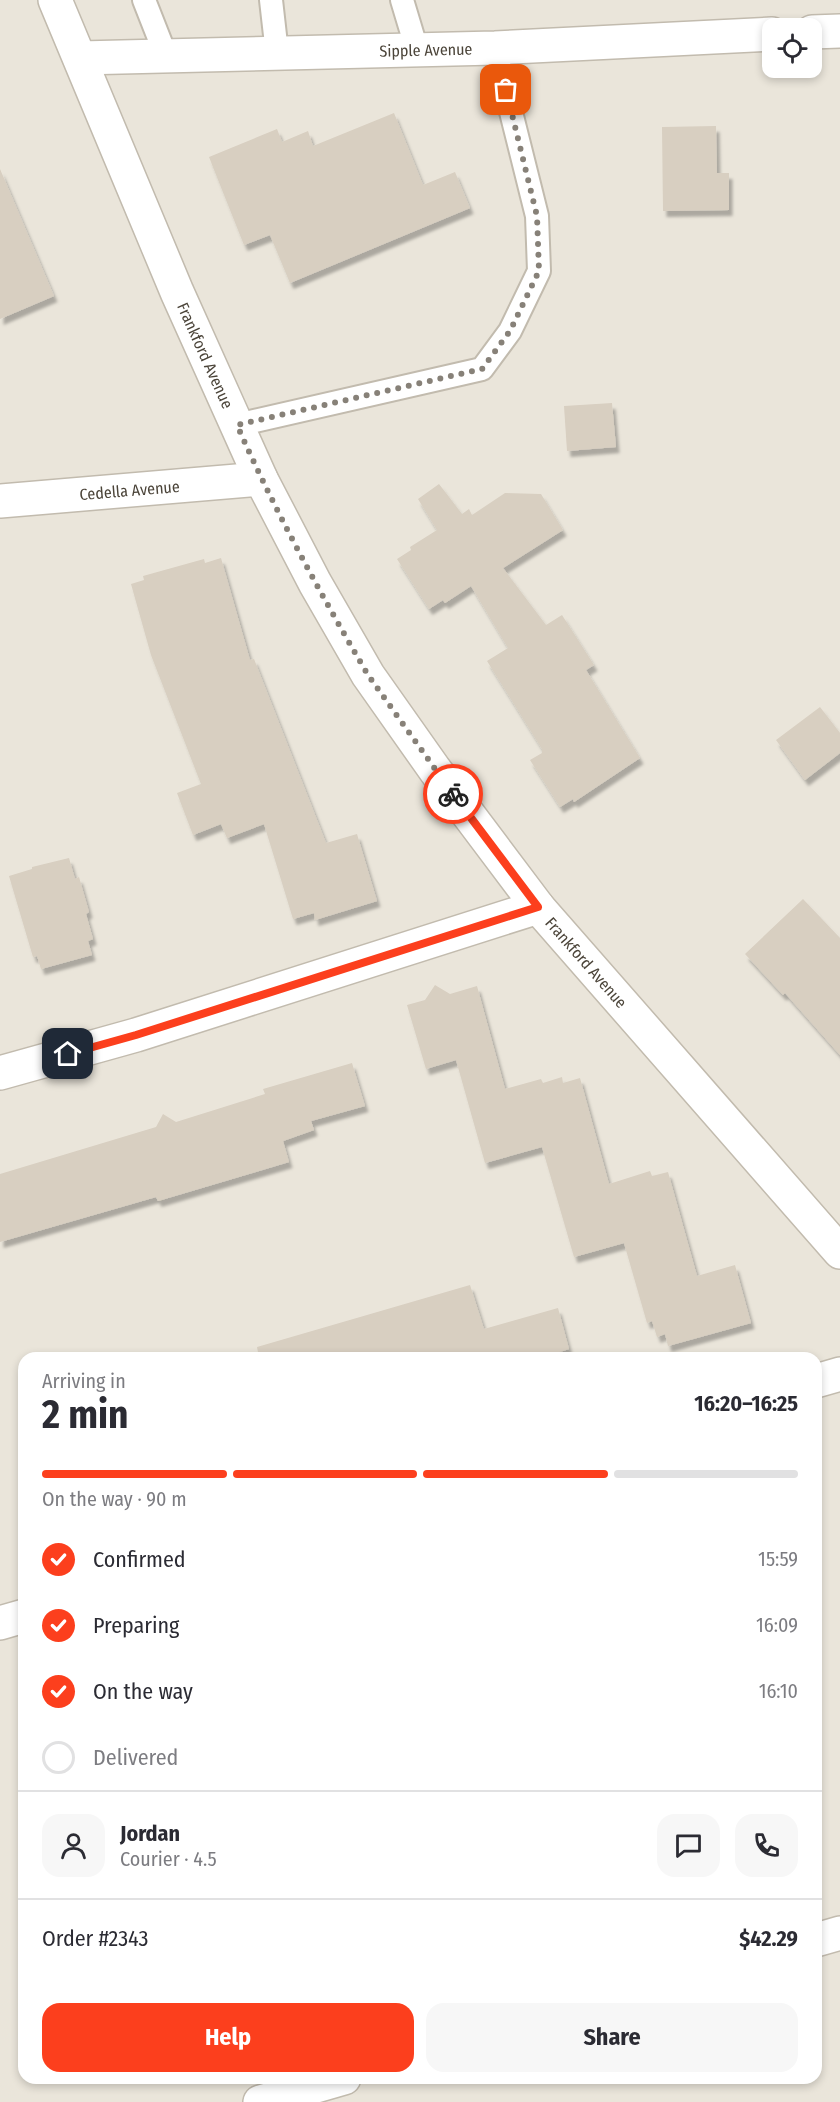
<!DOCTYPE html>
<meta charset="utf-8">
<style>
:root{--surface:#fff;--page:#f7f7f7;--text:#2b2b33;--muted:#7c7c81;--line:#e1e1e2;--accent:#fc3f1d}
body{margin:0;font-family:"Fira Sans Condensed",sans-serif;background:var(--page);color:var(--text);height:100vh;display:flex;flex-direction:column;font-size:22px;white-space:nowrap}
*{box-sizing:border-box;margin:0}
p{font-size:20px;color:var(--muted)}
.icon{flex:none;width:33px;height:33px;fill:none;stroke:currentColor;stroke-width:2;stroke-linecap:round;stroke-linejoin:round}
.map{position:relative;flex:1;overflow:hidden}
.side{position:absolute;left:18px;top:1352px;width:804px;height:732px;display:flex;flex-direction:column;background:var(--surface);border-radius:18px;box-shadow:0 3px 9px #0003}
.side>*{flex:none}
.controls{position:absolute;left:762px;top:18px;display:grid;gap:12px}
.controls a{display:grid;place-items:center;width:60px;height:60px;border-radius:12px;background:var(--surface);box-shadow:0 3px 9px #0003;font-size:30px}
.pin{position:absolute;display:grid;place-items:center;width:51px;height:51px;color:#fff;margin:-26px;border-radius:12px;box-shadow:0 3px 9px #0006}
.courier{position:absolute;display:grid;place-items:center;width:60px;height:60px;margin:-30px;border:4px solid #fc3f1d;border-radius:50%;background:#fff;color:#222;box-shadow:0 2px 8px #0007}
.overview em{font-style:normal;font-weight:700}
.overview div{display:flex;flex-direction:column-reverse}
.overview{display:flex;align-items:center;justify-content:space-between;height:102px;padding:0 24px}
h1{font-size:39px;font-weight:700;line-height:45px}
.bar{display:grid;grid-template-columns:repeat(4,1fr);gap:9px 6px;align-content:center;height:72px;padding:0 24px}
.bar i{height:8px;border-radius:4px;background:var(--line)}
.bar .current{background:var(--accent)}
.bar p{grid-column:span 4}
.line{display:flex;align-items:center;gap:15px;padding:0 24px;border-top:2px solid var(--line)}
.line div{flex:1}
.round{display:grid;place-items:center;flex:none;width:63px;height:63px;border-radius:18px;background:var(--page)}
ol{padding:0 24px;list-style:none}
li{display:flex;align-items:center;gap:18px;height:66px}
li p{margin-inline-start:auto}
li .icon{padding:6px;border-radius:50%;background:var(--accent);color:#fff;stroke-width:4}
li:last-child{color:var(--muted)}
li i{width:33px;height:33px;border:3px solid var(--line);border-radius:50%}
.cta{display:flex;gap:12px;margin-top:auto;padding:12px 24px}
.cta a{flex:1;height:69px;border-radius:18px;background:var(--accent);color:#fff;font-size:24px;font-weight:700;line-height:69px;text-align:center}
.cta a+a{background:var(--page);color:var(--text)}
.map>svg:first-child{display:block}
.residential{fill:#eae5da;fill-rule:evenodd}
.building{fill:#d8cfc1;filter:url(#shadow)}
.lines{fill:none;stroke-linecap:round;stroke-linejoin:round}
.service-casing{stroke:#c2bbae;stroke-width:26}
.minor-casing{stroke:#c2bbae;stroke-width:36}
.tertiary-casing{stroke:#c2bbae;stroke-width:36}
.service{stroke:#fff;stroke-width:22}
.minor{stroke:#fff;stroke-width:33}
.tertiary{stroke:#fff;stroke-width:33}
.done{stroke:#878178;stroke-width:6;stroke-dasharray:0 10.8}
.route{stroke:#fc3f1d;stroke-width:8}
.labels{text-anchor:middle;stroke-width:4.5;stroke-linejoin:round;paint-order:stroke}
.street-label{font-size:16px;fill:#4b4439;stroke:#fff}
</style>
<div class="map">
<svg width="840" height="2102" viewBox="0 0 840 2102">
<defs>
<filter id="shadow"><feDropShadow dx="3.5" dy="6" stdDeviation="1.5" flood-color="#0004"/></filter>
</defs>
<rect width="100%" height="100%" fill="#f6f3ec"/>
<!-- residential -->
<path class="residential" d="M 0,0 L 840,0 L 840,2102 L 0,2102 ZM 772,28 L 812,28 L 812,68 L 772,68 ZM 24,1358 L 816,1358 L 816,2078 L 24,2078 Z"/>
<!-- building -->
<g class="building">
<polygon points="394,113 423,185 455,172 470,208 290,283 270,235 244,245 209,157 277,129 282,142 308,131 313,146"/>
<polygon points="716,126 717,173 729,173 729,210 663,211 662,127"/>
<polygon points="0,169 54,296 0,319"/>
<polygon points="612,403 616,447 567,451 564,406"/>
<polygon points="439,484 462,514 469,509 472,515 505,493 541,494 563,530 503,568 546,625 562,615 594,665 586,670 640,758 574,802 573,799 560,807 530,760 542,753 542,749 487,661 508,648 471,586 445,603 443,600 429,609 397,559 411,550 410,547 437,530 418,499"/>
<polygon points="221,558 250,660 254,659 326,843 357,834 377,901 315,920 314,913 293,919 264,824 227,838 221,824 193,835 177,793 201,784 151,655 131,584 144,580 143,576 204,559 205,563"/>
<polygon points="820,707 840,733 840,753 805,780 776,740"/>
<polygon points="69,858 75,879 79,877 89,912 86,914 93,939 88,941 92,955 41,969 37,956 33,957 9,876 32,869 32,867"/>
<polygon points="803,899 840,938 840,1055 785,993 783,995 745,954"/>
<polygon points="435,985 450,994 477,986 505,1089 541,1079 543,1083 562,1077 563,1083 580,1078 609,1184 650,1171 652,1176 668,1172 697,1276 735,1265 751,1323 668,1346 665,1334 657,1337 652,1321 647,1323 624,1243 574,1257 542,1147 485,1163 456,1060 426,1069 407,1005 425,1000"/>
<polygon points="352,1063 365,1106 311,1121 314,1130 283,1141 289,1162 158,1201 156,1197 0,1242 0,1174 156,1127 163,1114 176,1122 265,1094 263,1089"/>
<polygon points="470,1285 484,1329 558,1308 569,1349 541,1358 259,1358 257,1347"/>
</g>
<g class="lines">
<defs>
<g id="service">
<polyline points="144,0 166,56"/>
<polyline points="271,0 277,53"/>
<polyline points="402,0 417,50"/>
<polyline points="237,425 482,369 510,331 539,271 537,216 495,48"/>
</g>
<g id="minor">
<polyline points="812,32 840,31"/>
<path id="s1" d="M 80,58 L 495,48 L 772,34"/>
<path id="s2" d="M 0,501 L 261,479"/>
<polyline points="0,1073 136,1035 538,907"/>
<polyline points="816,1381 840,1374"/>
<polyline points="0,1623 24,1616"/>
<polyline points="816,1940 840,1933"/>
<polyline points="260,2102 344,2078"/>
</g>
<g id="tertiary">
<path id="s3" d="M 55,0 L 177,292 L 261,479 L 315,583 L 368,675 L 435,770 L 538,907 L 840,1252"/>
</g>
</defs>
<!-- service casing -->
<use href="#service" class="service-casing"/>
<!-- minor casing -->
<use href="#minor" class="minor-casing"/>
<!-- tertiary casing -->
<use href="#tertiary" class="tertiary-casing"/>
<!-- service -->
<use href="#service" class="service"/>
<!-- minor -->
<use href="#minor" class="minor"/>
<!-- tertiary -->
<use href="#tertiary" class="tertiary"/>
</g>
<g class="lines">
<!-- done -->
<path class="done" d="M 453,794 L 368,675 C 320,593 275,511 237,425 L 482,369 L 510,331 L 539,271 L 537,216 L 506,90"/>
<!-- route -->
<polyline class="route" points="68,1054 136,1035 538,907 453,794"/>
</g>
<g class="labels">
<!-- street labels -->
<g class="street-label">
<text dy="6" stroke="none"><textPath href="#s1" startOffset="346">Sipple Avenue</textPath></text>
<text dy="6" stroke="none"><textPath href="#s3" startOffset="386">Frankford Avenue</textPath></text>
<text dy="6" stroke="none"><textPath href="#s2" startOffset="130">Cedella Avenue</textPath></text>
<text dy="6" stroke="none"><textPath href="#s3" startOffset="1106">Frankford Avenue</textPath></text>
</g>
</g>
</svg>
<div class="controls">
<a><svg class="icon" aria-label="locate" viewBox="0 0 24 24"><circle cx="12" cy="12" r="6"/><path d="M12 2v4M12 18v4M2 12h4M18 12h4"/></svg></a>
</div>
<div class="pin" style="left:506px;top:90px;background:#ea580c"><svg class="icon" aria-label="bag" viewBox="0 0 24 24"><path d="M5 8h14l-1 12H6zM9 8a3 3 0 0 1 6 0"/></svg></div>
<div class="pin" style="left:68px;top:1054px;background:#1f2937"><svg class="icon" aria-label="home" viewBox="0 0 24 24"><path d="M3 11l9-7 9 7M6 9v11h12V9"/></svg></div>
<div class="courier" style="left:453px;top:794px"><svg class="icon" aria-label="bike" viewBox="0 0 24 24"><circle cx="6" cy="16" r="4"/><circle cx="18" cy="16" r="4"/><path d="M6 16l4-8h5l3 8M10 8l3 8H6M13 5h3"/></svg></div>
<section class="side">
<div class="overview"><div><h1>2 min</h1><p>Arriving in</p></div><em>16:20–16:25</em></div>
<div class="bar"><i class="current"></i><i class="current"></i><i class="current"></i><i></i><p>On the way · 90 m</p></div>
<ol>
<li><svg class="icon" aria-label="check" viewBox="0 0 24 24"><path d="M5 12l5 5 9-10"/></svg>Confirmed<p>15:59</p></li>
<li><svg class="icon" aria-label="check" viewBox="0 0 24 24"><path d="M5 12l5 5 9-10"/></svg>Preparing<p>16:09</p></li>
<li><svg class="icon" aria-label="check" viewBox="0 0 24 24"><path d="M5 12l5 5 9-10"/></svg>On the way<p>16:10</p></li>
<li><i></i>Delivered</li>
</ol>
<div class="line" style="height:108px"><a class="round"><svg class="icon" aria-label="person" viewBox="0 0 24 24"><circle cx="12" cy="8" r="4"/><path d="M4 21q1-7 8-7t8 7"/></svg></a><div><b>Jordan</b><p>Courier · 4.5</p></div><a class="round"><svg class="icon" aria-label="chat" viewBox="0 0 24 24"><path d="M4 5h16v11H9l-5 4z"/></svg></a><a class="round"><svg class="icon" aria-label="phone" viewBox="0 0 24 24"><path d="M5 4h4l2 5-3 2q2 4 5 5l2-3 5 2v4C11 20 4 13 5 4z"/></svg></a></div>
<div class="line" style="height:78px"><div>Order #2343</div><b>$42.29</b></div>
<div class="cta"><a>Help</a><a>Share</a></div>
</section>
</div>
